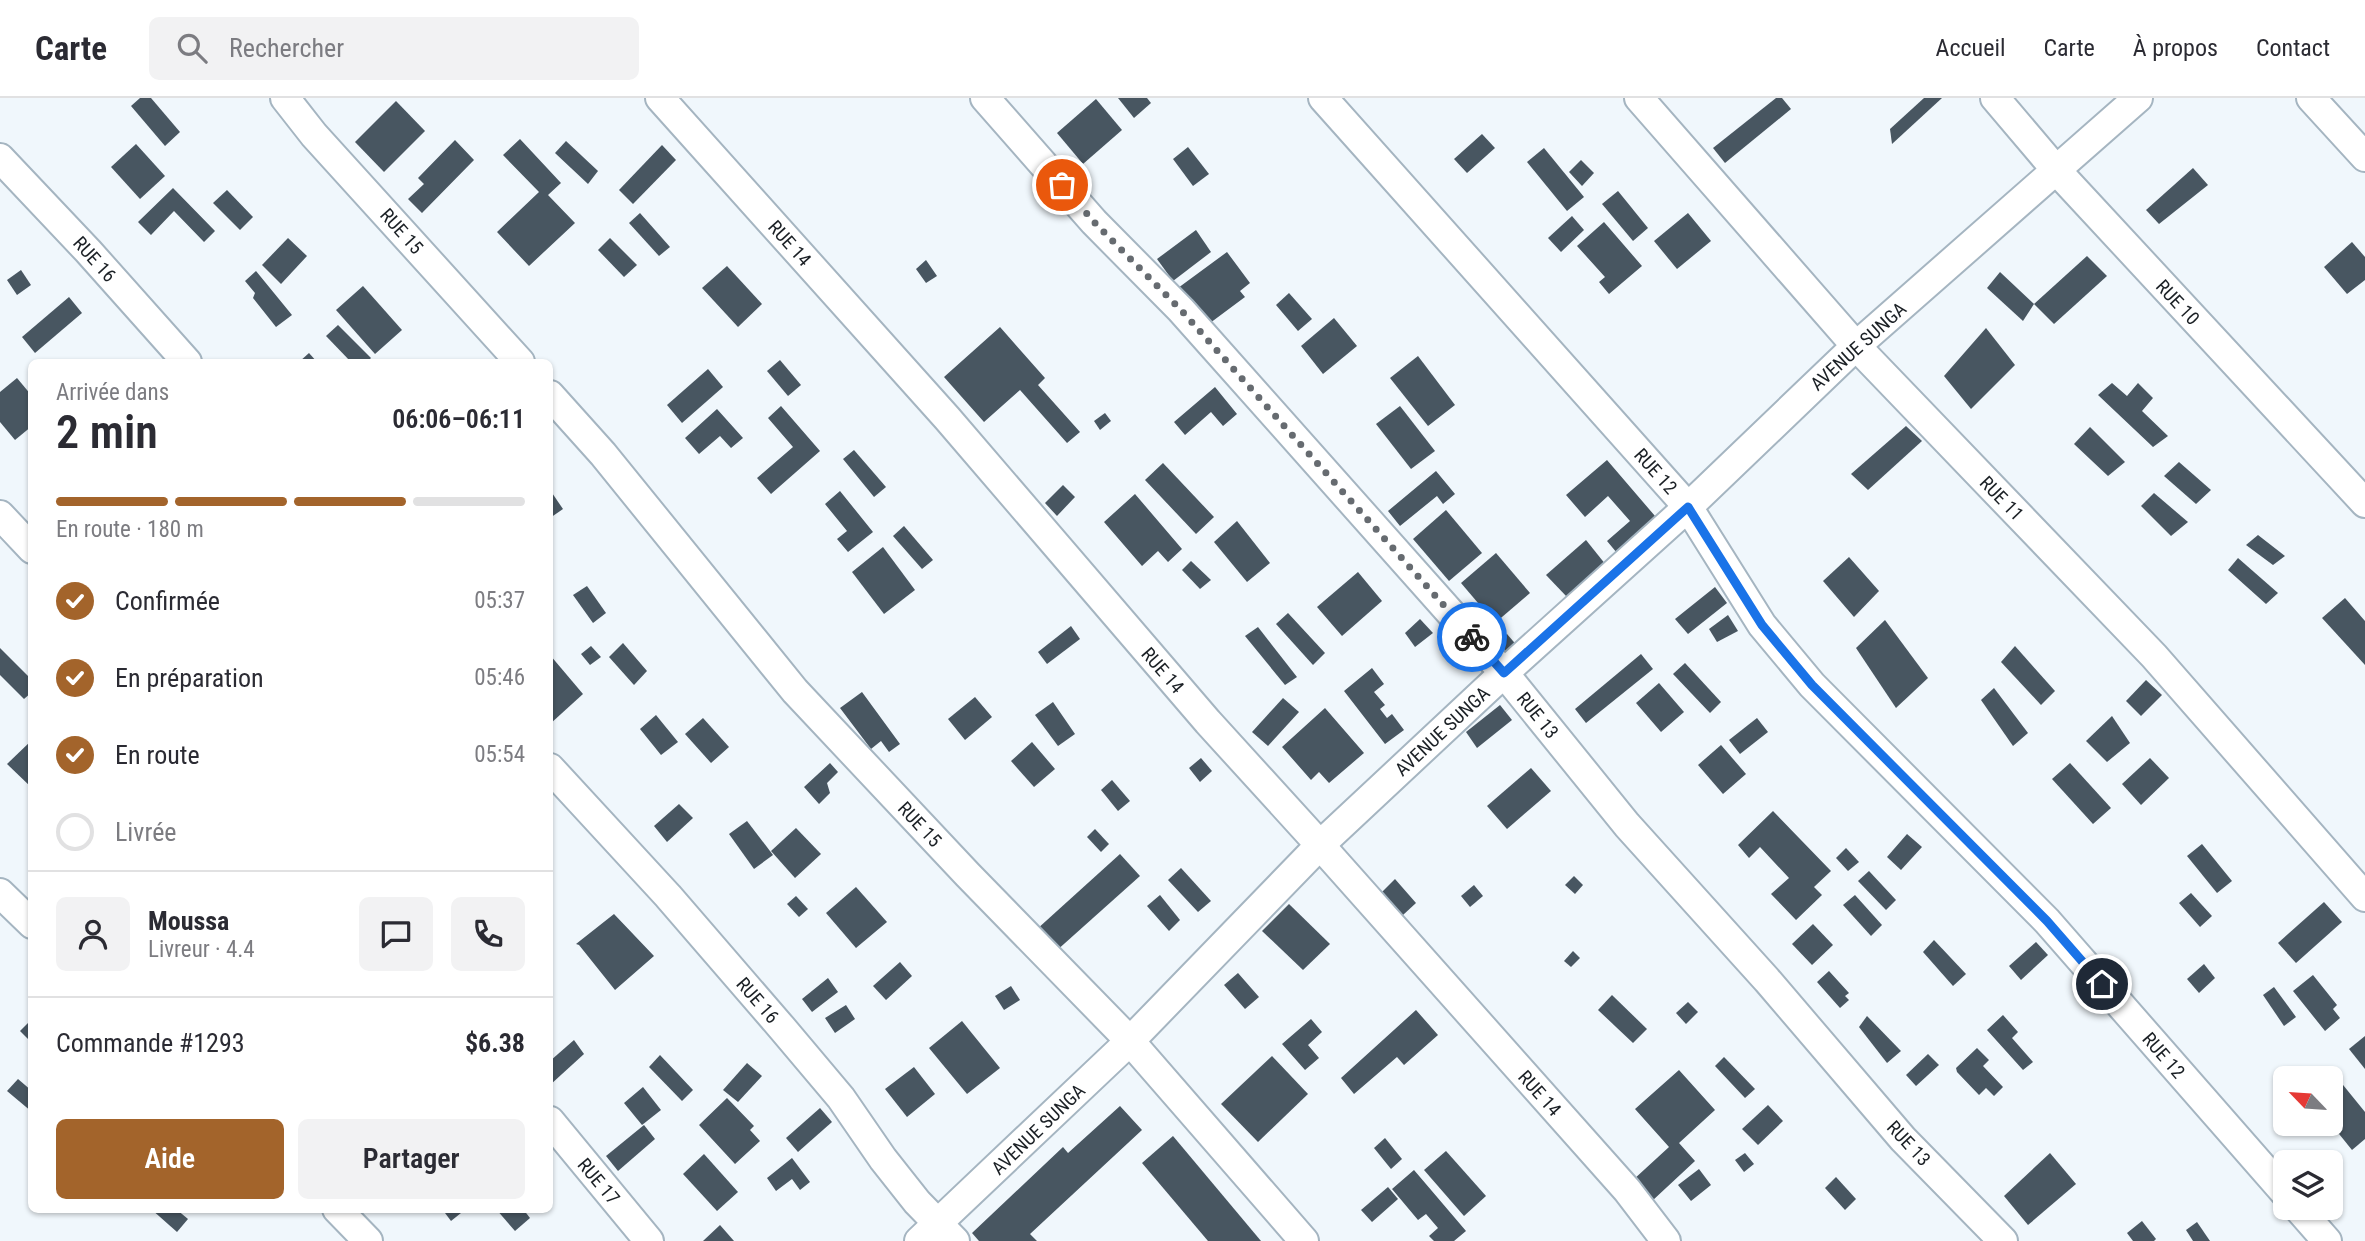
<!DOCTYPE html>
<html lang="fr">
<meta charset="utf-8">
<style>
:root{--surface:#fff;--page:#f2f2f3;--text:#2b2b33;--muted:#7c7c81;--line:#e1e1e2;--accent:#a3642b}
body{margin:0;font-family:"Roboto Condensed",sans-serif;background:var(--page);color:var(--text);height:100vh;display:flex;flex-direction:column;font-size:26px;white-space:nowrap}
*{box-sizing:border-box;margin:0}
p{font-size:23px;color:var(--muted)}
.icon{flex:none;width:38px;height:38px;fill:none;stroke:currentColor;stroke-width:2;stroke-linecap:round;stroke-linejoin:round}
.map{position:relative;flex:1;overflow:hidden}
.details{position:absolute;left:28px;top:261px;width:525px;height:854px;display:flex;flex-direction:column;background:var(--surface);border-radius:10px;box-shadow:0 2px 5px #0004}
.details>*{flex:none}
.needle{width:46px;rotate:295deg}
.fabs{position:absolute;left:2273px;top:968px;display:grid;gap:14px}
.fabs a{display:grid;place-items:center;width:70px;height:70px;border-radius:10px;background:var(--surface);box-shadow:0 2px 5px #0004;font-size:35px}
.pin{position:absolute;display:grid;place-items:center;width:60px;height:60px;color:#fff;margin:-30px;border:4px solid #fff;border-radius:50%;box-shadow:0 2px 7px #0007}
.courier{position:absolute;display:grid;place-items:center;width:70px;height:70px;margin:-35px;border:5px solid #1a73e8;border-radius:50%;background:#fff;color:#222;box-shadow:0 2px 9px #0007}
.summary em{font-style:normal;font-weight:600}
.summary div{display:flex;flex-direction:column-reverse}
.summary{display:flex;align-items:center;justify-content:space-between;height:119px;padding:0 28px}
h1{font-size:46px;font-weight:600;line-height:52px}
.bar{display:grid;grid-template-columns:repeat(4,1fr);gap:10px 7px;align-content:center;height:84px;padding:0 28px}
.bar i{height:9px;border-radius:5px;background:var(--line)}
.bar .selected{background:var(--accent)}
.bar p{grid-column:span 4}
.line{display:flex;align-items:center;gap:18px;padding:0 28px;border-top:2px solid var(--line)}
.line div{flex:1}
.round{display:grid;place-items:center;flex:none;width:74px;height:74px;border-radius:10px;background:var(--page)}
ol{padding:0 28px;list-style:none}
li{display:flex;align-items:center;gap:21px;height:77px}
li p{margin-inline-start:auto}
li .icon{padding:7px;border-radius:50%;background:var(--accent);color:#fff;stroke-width:4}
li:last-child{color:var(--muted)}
li i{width:38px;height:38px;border:4px solid var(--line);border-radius:50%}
.primary-button{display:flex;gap:14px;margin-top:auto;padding:14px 28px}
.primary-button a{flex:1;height:80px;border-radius:10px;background:var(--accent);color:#fff;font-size:28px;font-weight:600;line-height:80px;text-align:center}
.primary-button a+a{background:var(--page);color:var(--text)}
header{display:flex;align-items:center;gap:42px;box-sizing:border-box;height:98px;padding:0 35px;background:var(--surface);border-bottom:2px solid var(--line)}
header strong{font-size:33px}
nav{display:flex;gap:38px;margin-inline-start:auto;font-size:24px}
.search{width:490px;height:63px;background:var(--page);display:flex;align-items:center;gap:18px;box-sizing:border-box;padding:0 24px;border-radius:10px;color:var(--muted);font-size:26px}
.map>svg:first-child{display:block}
.building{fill:#485661}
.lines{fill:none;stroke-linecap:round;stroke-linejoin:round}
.street-casing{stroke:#a5b5c1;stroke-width:32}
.street{stroke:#fff;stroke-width:28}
.done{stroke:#666b70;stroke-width:7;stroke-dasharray:0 12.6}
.route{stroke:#1a73e8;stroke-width:9}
.labels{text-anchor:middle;stroke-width:7;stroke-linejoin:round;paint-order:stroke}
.street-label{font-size:19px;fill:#1b2025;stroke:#fff}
</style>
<header>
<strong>Carte</strong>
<div class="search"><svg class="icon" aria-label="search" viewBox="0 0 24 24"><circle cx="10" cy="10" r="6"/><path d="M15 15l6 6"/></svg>Rechercher</div>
<nav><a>Accueil</a><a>Carte</a><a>À propos</a><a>Contact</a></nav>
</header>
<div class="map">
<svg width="2365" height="1143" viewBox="0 0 2365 1143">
<rect width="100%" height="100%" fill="#f0f7fc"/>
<!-- building -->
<g class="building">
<polygon points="140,0 151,0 180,34 165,48 131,8"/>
<polygon points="1118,0 1147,0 1151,5 1134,20"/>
<polygon points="1776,0 1782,0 1791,11 1725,65 1713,50"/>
<polygon points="1924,0 1942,0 1892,46 1890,31"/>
<polygon points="1096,1 1122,32 1083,66 1057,35"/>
<polygon points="396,3 425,33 384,74 355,44"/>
<polygon points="1482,36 1495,50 1467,75 1454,61"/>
<polygon points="520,41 561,85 548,97 575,125 529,168 497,134 539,94 503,57"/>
<polygon points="455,42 474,62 422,115 408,101 424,86 418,80"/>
<polygon points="566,43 598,73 588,86 555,55"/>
<polygon points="136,46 165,78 140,101 111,69"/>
<polygon points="662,47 676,62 633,106 619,92"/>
<polygon points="1188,49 1209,76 1193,88 1173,61"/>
<polygon points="1544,50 1584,99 1567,113 1527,64"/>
<polygon points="1581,62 1594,75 1582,88 1569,74"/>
<polygon points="2193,70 2208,87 2159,126 2146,112"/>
<polygon points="173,90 215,133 204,144 174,113 151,137 138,124"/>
<polygon points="227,92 253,119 240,132 213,105"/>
<polygon points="1618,93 1648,130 1633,143 1602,106"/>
<polygon points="640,115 670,149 659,158 629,125"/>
<polygon points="1688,115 1711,143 1677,171 1654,143"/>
<polygon points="1572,118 1584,132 1561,154 1548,140"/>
<polygon points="1604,124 1642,168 1609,196 1599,184 1605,179 1577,148"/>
<polygon points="1196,132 1211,154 1173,183 1157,161"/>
<polygon points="288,140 307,158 281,186 262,167"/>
<polygon points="610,140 637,167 624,179 598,152"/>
<polygon points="2352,144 2365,159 2365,182 2347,196 2324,169"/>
<polygon points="1227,154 1250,185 1240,193 1245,199 1206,228 1178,190"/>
<polygon points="2087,158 2107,178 2054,226 2034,206"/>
<polygon points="926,162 937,178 926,185 916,171"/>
<polygon points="727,168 762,206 738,229 702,190"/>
<polygon points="21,172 31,187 17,197 7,182"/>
<polygon points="256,173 292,217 276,229 253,200 255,195 245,183"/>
<polygon points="2000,174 2034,206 2023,223 1987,190"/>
<polygon points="363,188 402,232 375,256 336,212"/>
<polygon points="1289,195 1312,221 1298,233 1276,207"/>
<polygon points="69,199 82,215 35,255 22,239"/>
<polygon points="1334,220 1357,248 1323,276 1301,248"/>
<polygon points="338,227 371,260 367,264 351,264 326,238"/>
<polygon points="1000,229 1045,280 1038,287 1080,334 1067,345 1020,292 984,324 944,279"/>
<polygon points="1986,230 2015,267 1971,311 1944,278"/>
<polygon points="309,255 317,264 299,264"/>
<polygon points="1418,258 1455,307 1428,328 1390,280"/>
<polygon points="780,262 801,287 788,298 767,273"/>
<polygon points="708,271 723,289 682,325 667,307"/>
<polygon points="17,280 32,298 32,328 15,342 0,324 0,294"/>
<polygon points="2112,285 2127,298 2138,285 2153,300 2142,313 2168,338 2153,349 2098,297"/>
<polygon points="1215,289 1237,316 1223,328 1211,314 1185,337 1174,324"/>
<polygon points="781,308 820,353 771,396 757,380 793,349 768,320"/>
<polygon points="1400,308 1435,353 1411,371 1376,326"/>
<polygon points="717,311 743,340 731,350 720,338 699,356 685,340"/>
<polygon points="1105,315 1111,323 1100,332 1094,323"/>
<polygon points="1906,328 1922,343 1868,392 1851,376"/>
<polygon points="2090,329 2125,364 2108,378 2074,346"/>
<polygon points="854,352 886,389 874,399 843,361"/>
<polygon points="1607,362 1661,425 1617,455 1607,443 1630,423 1608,398 1585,419 1566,397"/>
<polygon points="2179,364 2211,392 2196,406 2164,378"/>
<polygon points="1163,365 1214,419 1196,436 1145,382"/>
<polygon points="1436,373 1455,396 1443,406 1437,398 1400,428 1388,413"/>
<polygon points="1063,387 1075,399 1057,418 1045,405"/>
<polygon points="550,392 563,411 550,420"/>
<polygon points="840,393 873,434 848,454 837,441 847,433 825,406"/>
<polygon points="2154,395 2188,424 2171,438 2141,408"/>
<polygon points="1135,396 1182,451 1168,464 1158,453 1142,468 1104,424"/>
<polygon points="1446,412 1482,455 1449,483 1413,441"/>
<polygon points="1237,423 1270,465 1247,484 1214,444"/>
<polygon points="904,428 933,462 922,471 893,438"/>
<polygon points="2258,437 2285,458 2273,467 2246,447"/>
<polygon points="1586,442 1606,467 1567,499 1546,477"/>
<polygon points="883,449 915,492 884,516 852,474"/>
<polygon points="1496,455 1530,495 1495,525 1461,485"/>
<polygon points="1849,459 1879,493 1854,519 1823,483"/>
<polygon points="2238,460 2278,495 2266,506 2228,472"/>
<polygon points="1191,463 1211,482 1200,491 1182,472"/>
<polygon points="1358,474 1382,503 1342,538 1317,509"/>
<polygon points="587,488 606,515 593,525 573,497"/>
<polygon points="1715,489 1727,505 1688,536 1675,521"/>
<polygon points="2345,500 2365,523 2365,567 2322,520"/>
<polygon points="1288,515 1325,555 1313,567 1276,526"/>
<polygon points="1728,517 1738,533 1717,544 1709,531"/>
<polygon points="1420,521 1433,535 1415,549 1405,535"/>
<polygon points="1885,522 1928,580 1896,610 1856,550"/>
<polygon points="1071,528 1080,541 1047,566 1038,554"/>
<polygon points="1258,529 1297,579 1285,587 1245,538"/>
<polygon points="1507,536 1519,550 1507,560 1495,546"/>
<polygon points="623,545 647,573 634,587 609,559"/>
<polygon points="591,548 601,559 590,567 581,556"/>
<polygon points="2015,548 2055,593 2041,607 2001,564"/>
<polygon points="0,550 32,582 32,594 24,601 0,577"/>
<polygon points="1641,556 1653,571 1586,625 1575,611"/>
<polygon points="550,557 583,596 550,626"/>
<polygon points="1685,565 1721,604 1710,615 1673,576"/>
<polygon points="1372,570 1384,586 1374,594 1385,607 1380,611 1387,620 1392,616 1404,632 1385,646 1344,593"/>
<polygon points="2146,582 2162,597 2141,618 2126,603"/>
<polygon points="1659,585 1684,614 1661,634 1636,605"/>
<polygon points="1994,590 2028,635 2013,648 1981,602"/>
<polygon points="862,594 900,646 889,654 881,643 871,651 840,610"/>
<polygon points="975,599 992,619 965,642 948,621"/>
<polygon points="1283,600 1299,614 1268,648 1252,634"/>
<polygon points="1053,604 1075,636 1058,648 1035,617"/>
<polygon points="1500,607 1512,622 1477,650 1466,634"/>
<polygon points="1325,610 1364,655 1329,685 1319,674 1311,682 1282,649"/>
<polygon points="656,617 678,644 661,657 640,631"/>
<polygon points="2112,618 2130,645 2107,664 2086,643"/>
<polygon points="703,620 729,649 711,665 685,636"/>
<polygon points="1757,620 1768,634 1740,656 1729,642"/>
<polygon points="32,642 32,690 7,666"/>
<polygon points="1032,644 1055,671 1034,689 1011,663"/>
<polygon points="1721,647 1746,676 1723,696 1698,667"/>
<polygon points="1201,660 1212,673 1200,684 1189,670"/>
<polygon points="2150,660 2169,680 2141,707 2122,686"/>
<polygon points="830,665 838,674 827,685 830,695 819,706 804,689"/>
<polygon points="2070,665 2111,710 2093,726 2052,681"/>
<polygon points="1531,670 1551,693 1507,731 1487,708"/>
<polygon points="1112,682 1130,703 1118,713 1101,692"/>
<polygon points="679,706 693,720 667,744 654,728"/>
<polygon points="1773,713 1831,773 1814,789 1822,797 1796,822 1771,796 1789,780 1760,749 1749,760 1738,747"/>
<polygon points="747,723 773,757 754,771 729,736"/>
<polygon points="796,730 821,756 795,780 771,753"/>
<polygon points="1095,731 1109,746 1101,754 1087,739"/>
<polygon points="1907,736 1922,749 1901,772 1887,759"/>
<polygon points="2202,746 2232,783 2217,795 2187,758"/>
<polygon points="1846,750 1859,764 1848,773 1836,760"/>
<polygon points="1120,756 1140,778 1055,854 1036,832"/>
<polygon points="1181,770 1211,803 1198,814 1168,782"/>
<polygon points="1869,773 1896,802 1886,812 1858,783"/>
<polygon points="1574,778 1583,787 1575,796 1565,787"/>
<polygon points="1395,781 1416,805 1403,817 1381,795"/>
<polygon points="1474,787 1483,798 1470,809 1461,798"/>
<polygon points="856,789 887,824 856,850 826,815"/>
<polygon points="2191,795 2212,818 2200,829 2179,805"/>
<polygon points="1160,797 1180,822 1169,833 1147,808"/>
<polygon points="1855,797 1882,827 1871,838 1843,807"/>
<polygon points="796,798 808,811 799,819 787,806"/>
<polygon points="2324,804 2342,824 2296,865 2278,845"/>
<polygon points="1289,806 1330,846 1303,872 1262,833"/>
<polygon points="614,816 654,858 615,892 579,847 576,846"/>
<polygon points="1813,826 1833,847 1812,867 1792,846"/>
<polygon points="1934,842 1966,876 1953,888 1923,854"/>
<polygon points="2036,844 2048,857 2021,882 2009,868"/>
<polygon points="1573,853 1580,860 1571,869 1564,863"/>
<polygon points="900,864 912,878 886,902 873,888"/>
<polygon points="2204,866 2215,880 2199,895 2187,881"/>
<polygon points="1829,873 1849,895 1845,898 1849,902 1840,910 1817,884"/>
<polygon points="1238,875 1259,899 1245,911 1224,887"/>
<polygon points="2313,877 2337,907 2333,911 2340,920 2325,933 2293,893"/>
<polygon points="828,880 838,894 812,914 802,901"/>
<polygon points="1011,888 1020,902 1004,912 995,898"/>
<polygon points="2274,889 2296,919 2284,928 2263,897"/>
<polygon points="1612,897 1647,931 1633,945 1598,912"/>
<polygon points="1688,904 1698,914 1686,926 1676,915"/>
<polygon points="846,907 855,921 835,935 825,920"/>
<polygon points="1416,912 1438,937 1404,967 1397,959 1354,996 1341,980"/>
<polygon points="2003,917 2018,934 2012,940 2033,964 2023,972 1987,932"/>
<polygon points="1867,918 1901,953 1887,965 1859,929"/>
<polygon points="32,921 32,945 20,933"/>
<polygon points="1311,921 1322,934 1308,947 1319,960 1305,972 1282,946"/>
<polygon points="962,923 1000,970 967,996 929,950"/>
<polygon points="2365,938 2365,971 2349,951"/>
<polygon points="574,942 584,956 550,987 550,963"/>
<polygon points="1977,950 1989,962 1983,968 2003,989 1994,998 1986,990 1979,997 1957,974 1956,970"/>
<polygon points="1928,956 1939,967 1916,988 1906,977"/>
<polygon points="660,957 693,992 682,1003 649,969"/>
<polygon points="1272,958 1308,996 1258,1044 1221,1006"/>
<polygon points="1724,959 1755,991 1745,1000 1715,968"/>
<polygon points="747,965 762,978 738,1004 723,992"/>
<polygon points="914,969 935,996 907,1019 885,991"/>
<polygon points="1679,972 1715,1012 1679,1045 1695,1063 1652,1103 1633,1082 1669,1049 1635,1011"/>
<polygon points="18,981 32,993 32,1014 7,993"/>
<polygon points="2339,982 2365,1014 2365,1041 2352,1052 2331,1026 2331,989"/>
<polygon points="643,989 661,1012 642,1027 624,1005"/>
<polygon points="727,1000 754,1028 750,1032 760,1043 735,1066 699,1027"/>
<polygon points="1768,1007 1783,1023 1758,1047 1742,1031"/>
<polygon points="1120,1008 1142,1032 1030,1136 1037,1143 979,1143 972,1135 1063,1049 1068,1055"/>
<polygon points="820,1010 832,1024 798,1054 786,1040"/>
<polygon points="644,1027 655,1041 618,1073 606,1058"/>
<polygon points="1173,1038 1261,1143 1208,1143 1142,1065"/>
<polygon points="1385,1040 1402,1061 1391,1071 1374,1050"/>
<polygon points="1446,1053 1486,1098 1464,1118 1424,1072"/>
<polygon points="1745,1055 1754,1066 1744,1074 1735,1062"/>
<polygon points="2050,1055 2076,1086 2028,1127 2004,1098"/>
<polygon points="704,1056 738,1094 717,1113 683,1076"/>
<polygon points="792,1060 810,1084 800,1092 792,1081 776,1093 767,1080"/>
<polygon points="1699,1071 1711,1087 1691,1103 1678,1087"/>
<polygon points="1414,1072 1466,1133 1454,1143 1434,1143 1429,1138 1438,1130 1426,1116 1418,1122 1392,1091"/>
<polygon points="1836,1079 1856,1101 1845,1112 1825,1090"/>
<polygon points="1388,1089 1398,1101 1372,1124 1361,1112"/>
<polygon points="151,1111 176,1111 188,1121 177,1134"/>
<polygon points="442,1111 466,1111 451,1123"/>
<polygon points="496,1111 523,1111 530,1120 515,1133"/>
<polygon points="2142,1123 2156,1141 2154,1143 2133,1143 2127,1135"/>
<polygon points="2197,1124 2210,1143 2193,1143 2186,1132"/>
<polygon points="720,1127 734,1143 703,1143"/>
</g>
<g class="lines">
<defs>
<g id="street">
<polyline points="285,0 314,37 520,264"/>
<polyline points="660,0 947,320 1208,624 1320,747 1627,1092 1666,1143"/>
<polyline points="985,0 1094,124 1181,212 1504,575 1627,727 1767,882 1903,1041 2003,1143"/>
<polyline points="1323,0 1688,409 1762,527 1812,587 2047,823 2286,1096"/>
<polyline points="1639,0 1856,248 2154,558 2365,799"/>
<polyline points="1995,0 2057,73 2365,405"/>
<polyline points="2311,0 2365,59"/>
<polyline points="0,60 88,153 187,264"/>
<polyline points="550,297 603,356 795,593 968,777 1130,943 1304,1143"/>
<polyline points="0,417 32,451"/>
<polyline points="550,670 668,798 782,930 841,1000 883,1061 917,1104 955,1143"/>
<polyline points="0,795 32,826"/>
<polyline points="550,1023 649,1143"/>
<polyline points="2298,1110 2327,1143"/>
<polyline points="337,1111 368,1143"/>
<polyline points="919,1143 1130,943 1320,747 1504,575 1688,409 1856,248 2138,0"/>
</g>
</defs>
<!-- street casing -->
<use href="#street" class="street-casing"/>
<!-- street -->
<use href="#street" class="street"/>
</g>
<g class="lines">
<!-- done -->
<polyline class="done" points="1062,87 1094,124 1181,212 1472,539"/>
<!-- route -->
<polyline class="route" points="1472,539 1504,575 1688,409 1762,527 1812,587 2047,823 2102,886"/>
</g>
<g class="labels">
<!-- street labels -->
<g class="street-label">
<text transform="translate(402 133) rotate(48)" y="7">RUE 15</text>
<text transform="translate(790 145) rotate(48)" y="7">RUE 14</text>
<text transform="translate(95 161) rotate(48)" y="7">RUE 16</text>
<text transform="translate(2178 204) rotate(47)" y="7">RUE 10</text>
<text transform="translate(1858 248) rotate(-42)" y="7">AVENUE SUNGA</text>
<text transform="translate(1656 373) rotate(48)" y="7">RUE 12</text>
<text transform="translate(2002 400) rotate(46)" y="7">RUE 11</text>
<text transform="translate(1163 572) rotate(49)" y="7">RUE 14</text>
<text transform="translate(1538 617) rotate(51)" y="7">RUE 13</text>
<text transform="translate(1442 633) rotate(-43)" y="7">AVENUE SUNGA</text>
<text transform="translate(920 726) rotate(47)" y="7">RUE 15</text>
<text transform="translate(758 902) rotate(49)" y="7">RUE 16</text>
<text transform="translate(2164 957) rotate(49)" y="7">RUE 12</text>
<text transform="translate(1540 995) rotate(48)" y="7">RUE 14</text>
<text transform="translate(1038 1031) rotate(-44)" y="7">AVENUE SUNGA</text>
<text transform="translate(1909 1045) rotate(47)" y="7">RUE 13</text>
<text transform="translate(599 1083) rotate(50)" y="7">RUE 17</text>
</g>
</g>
</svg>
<div class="fabs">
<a><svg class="needle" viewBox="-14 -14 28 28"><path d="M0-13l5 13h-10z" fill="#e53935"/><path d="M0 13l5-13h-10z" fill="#7c7c81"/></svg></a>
<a><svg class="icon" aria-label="layers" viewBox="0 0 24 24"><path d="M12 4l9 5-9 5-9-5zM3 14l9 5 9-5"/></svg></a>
</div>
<div class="pin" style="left:1062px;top:87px;background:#ea580c"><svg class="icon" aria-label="bag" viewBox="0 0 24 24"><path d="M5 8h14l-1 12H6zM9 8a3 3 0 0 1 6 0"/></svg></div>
<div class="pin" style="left:2102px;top:886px;background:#1f2937"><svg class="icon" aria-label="home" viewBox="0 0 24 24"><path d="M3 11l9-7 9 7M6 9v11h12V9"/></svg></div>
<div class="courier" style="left:1472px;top:539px"><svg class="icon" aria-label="bike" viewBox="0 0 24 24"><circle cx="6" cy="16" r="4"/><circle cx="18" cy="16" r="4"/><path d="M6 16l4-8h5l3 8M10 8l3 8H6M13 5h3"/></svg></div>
<section class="details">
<div class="summary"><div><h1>2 min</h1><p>Arrivée dans</p></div><em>06:06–06:11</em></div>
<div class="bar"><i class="selected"></i><i class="selected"></i><i class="selected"></i><i></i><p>En route · 180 m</p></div>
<ol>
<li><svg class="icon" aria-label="check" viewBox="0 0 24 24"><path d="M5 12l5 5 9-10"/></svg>Confirmée<p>05:37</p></li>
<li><svg class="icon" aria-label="check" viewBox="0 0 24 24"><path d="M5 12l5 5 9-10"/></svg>En préparation<p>05:46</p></li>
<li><svg class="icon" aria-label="check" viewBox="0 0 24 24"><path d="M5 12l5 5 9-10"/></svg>En route<p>05:54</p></li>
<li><i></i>Livrée</li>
</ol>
<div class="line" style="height:126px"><a class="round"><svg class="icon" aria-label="person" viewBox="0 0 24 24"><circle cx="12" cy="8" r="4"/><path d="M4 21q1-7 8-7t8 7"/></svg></a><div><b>Moussa</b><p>Livreur · 4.4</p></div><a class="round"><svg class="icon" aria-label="chat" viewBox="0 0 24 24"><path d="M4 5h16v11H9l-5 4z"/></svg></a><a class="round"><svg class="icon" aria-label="phone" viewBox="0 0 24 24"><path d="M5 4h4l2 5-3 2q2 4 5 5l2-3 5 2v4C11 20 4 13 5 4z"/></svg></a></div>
<div class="line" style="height:91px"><div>Commande #1293</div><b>$6.38</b></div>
<div class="primary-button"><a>Aide</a><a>Partager</a></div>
</section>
</div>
